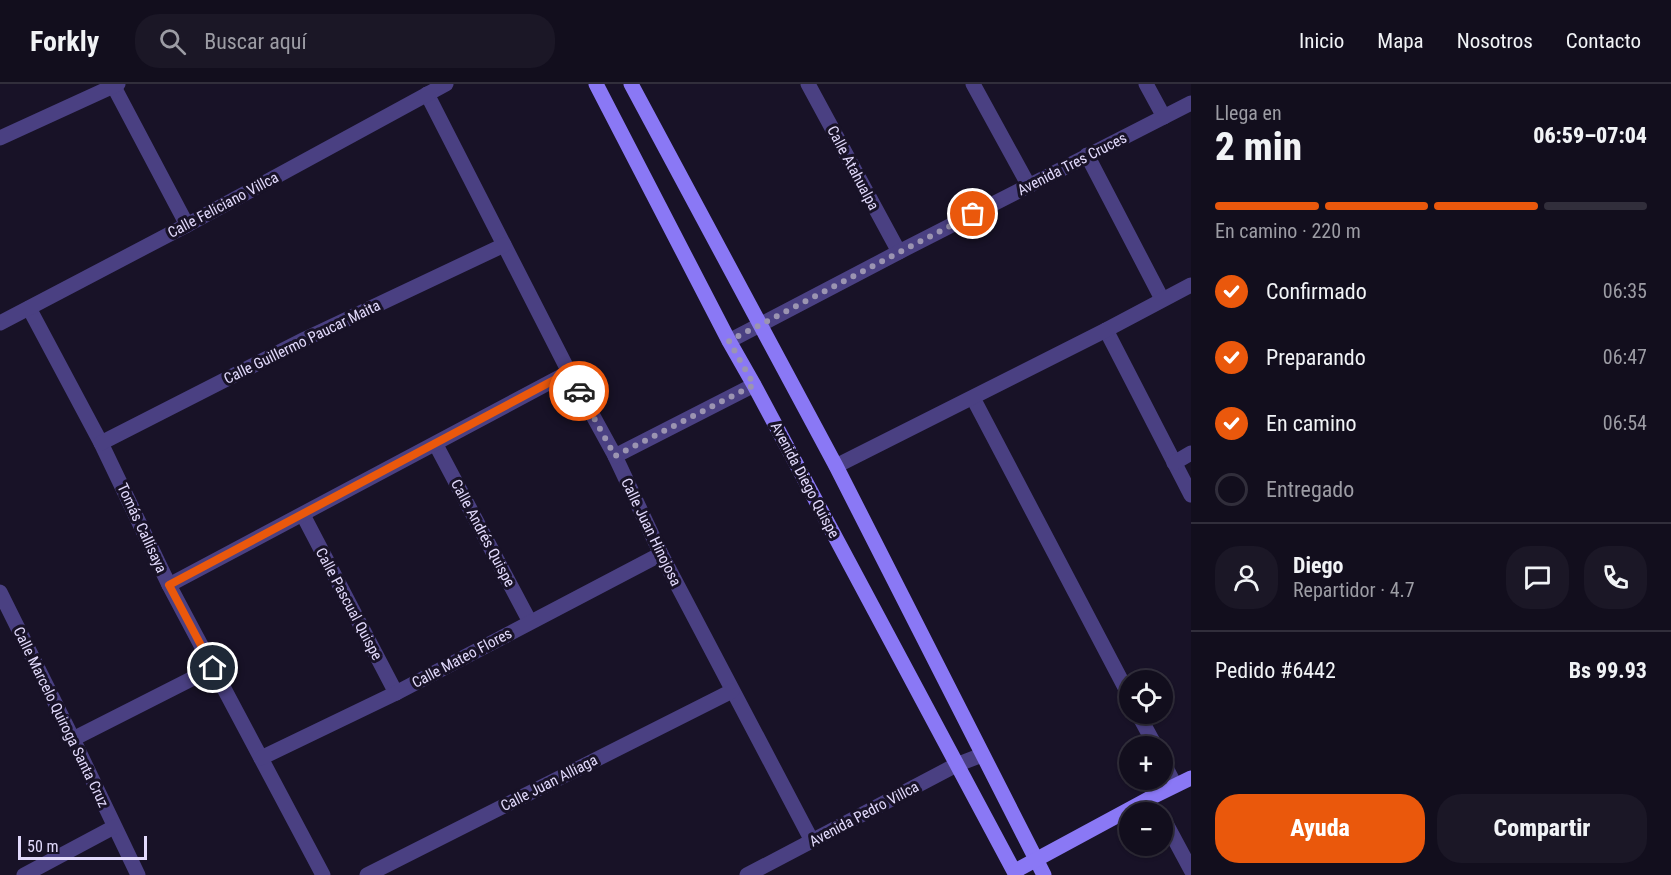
<!DOCTYPE html>
<html lang="es">
<meta charset="utf-8">
<style>
:root{--surface:#120e1d;--page:#1b1726;--text:#f1f3f6;--muted:#9c9ca4;--line:#312e3b;--accent:#ea580c}
body{margin:0;font-family:"Roboto Condensed",sans-serif;background:var(--page);color:var(--text);height:100vh;display:flex;flex-direction:column;font-size:22px;white-space:nowrap}
*{box-sizing:border-box;margin:0}
p{font-size:20px;color:var(--muted)}
.icon{flex:none;width:33px;height:33px;fill:none;stroke:currentColor;stroke-width:2;stroke-linecap:round;stroke-linejoin:round}
.map{position:relative;flex:1;overflow:hidden}
.side{display:flex;flex-direction:column;background:var(--surface);width:480px}
.side>*{flex:none}
.buttons{position:absolute;left:1119px;top:586px;display:grid;gap:12px}
.buttons a{display:grid;place-items:center;width:54px;height:54px;border-radius:50%;background:var(--surface);box-shadow:0 2px 4px #0004,0 0 0 2px var(--line);font-size:30px}
.scale{position:absolute;left:18px;bottom:15px;width:129px;box-sizing:border-box;padding-left:6px;border:3px solid #e2dafc;border-top:0;font-size:16px;line-height:21px;white-space:nowrap;color:#e2dafc;-webkit-text-stroke:4px #181227;paint-order:stroke}
.pin{position:absolute;display:grid;place-items:center;width:51px;height:51px;color:#fff;margin:-26px;border:3px solid #fff;border-radius:50%;box-shadow:0 2px 6px #0007}
.courier{position:absolute;display:grid;place-items:center;width:60px;height:60px;margin:-30px;border:4px solid #ea580c;border-radius:50%;background:#fff;color:#222;box-shadow:0 2px 8px #0007}
.summary em{font-style:normal;font-weight:800}
.summary div{display:flex;flex-direction:column-reverse}
.summary{display:flex;align-items:center;justify-content:space-between;height:102px;padding:0 24px}
h1{font-size:39px;font-weight:800;line-height:45px}
.bar{display:grid;grid-template-columns:repeat(4,1fr);gap:9px 6px;align-content:center;height:72px;padding:0 24px}
.bar i{height:8px;border-radius:4px;background:var(--line)}
.bar .current{background:var(--accent)}
.bar p{grid-column:span 4}
.line{display:flex;align-items:center;gap:15px;padding:0 24px;border-top:2px solid var(--line)}
.line div{flex:1}
.round{display:grid;place-items:center;flex:none;width:63px;height:63px;border-radius:24px;background:var(--page)}
ol{padding:0 24px;list-style:none}
li{display:flex;align-items:center;gap:18px;height:66px}
li p{margin-inline-start:auto}
li .icon{padding:6px;border-radius:50%;background:var(--accent);color:#fff;stroke-width:4}
li:last-child{color:var(--muted)}
li i{width:33px;height:33px;border:3px solid var(--line);border-radius:50%}
.button{display:flex;gap:12px;margin-top:auto;padding:12px 24px}
.button a{flex:1;height:69px;border-radius:24px;background:var(--accent);color:#fff;font-size:24px;font-weight:800;line-height:69px;text-align:center}
.button a+a{background:var(--page);color:var(--text)}
header{display:flex;align-items:center;gap:36px;box-sizing:border-box;height:84px;padding:0 30px;background:var(--surface);border-bottom:2px solid var(--line)}
header strong{font-size:28px}
nav{display:flex;gap:33px;margin-inline-start:auto;font-size:21px}
.search{width:420px;height:54px;background:var(--page);display:flex;align-items:center;gap:15px;box-sizing:border-box;padding:0 21px;border-radius:24px;color:var(--muted);font-size:22px}
main{display:flex;flex:1;min-height:0}
.map>svg:first-child{display:block}
.lines{fill:none;stroke-linecap:round;stroke-linejoin:round}
.street{stroke:#4a4082;stroke-width:15}
.secondary{stroke:#8a78f5;stroke-width:15}
.done{stroke:#9b94b1;stroke-width:6;stroke-dasharray:0 10.8}
.route{stroke:#ea580c;stroke-width:8}
.labels{text-anchor:middle;stroke-width:6;stroke-linejoin:round;paint-order:stroke}
.street-label{font-size:15px;fill:#e2dafc;stroke:#181227}
</style>
<header>
<strong>Forkly</strong>
<div class="search"><svg class="icon" aria-label="search" viewBox="0 0 24 24"><circle cx="10" cy="10" r="6"/><path d="M15 15l6 6"/></svg>Buscar aquí</div>
<nav><a>Inicio</a><a>Mapa</a><a>Nosotros</a><a>Contacto</a></nav>
</header>
<main>
<div class="map">
<svg width="1191" height="791" viewBox="0 0 1191 791">
<rect width="100%" height="100%" fill="#181227"/>
<g class="lines">
<!-- street -->
<g class="street">
<polyline points="808,0 899,168"/>
<polyline points="973,0 1029,102"/>
<polyline points="1146,0 1164,33"/>
<polyline points="114,3 187,141"/>
<polyline points="427,10 569,288 615,372 661,470 812,757"/>
<polyline points="0,54 118,0"/>
<polyline points="1087,71 1162,215"/>
<polyline points="29,224 101,359 169,501 323,791"/>
<polyline points="0,239 187,141 446,0"/>
<polyline points="1106,246 1191,411"/>
<polyline points="729,257 899,168 1191,19"/>
<polyline points="973,314 1130,613"/>
<polyline points="101,359 305,255 504,161"/>
<polyline points="436,361 530,538"/>
<polyline points="615,372 754,301"/>
<polyline points="1174,379 1191,369"/>
<polyline points="836,382 1106,246 1191,201"/>
<polyline points="303,431 396,609"/>
<polyline points="169,501 569,288"/>
<polyline points="0,508 73,655 138,791"/>
<polyline points="1138,630 1156,663"/>
<polyline points="73,655 213,584"/>
<polyline points="261,674 396,609 661,470"/>
<polyline points="1162,676 1175,701"/>
<polyline points="1162,732 1191,786"/>
<polyline points="24,791 114,743"/>
<polyline points="367,791 732,607"/>
<polyline points="747,791 956,681 982,671"/>
</g>
<!-- secondary -->
<g class="secondary">
<polyline points="596,0 729,257 754,301 1016,791"/>
<polyline points="631,0 836,382 1044,791"/>
<polyline points="1015,787 1152,713 1191,694"/>
</g>
</g>
<g class="lines">
<!-- done -->
<polyline class="done" points="579,307 615,372 754,301 729,257 973,130"/>
<!-- route -->
<polyline class="route" points="213,584 169,501 569,288 579,307"/>
</g>
<g class="labels">
<!-- street labels -->
<g class="street-label">
<text transform="translate(1072 80) rotate(-27)" y="5">Avenida Tres Cruces</text>
<text transform="translate(853 84) rotate(62)" y="5">Calle Atahualpa</text>
<text transform="translate(223 121) rotate(-28)" y="5">Calle Feliciano Villca</text>
<text transform="translate(302 258) rotate(-26)" y="5">Calle Guillermo Paucar Maita</text>
<text transform="translate(805 396) rotate(62)" y="5">Avenida Diego Quispe</text>
<text transform="translate(142 444) rotate(65)" y="5">Tomás Callisaya</text>
<text transform="translate(651 448) rotate(64)" y="5">Calle Juan Hinojosa</text>
<text transform="translate(483 449) rotate(62)" y="5">Calle Andrés Quispe</text>
<text transform="translate(349 520) rotate(62)" y="5">Calle Pascual Quispe</text>
<text transform="translate(462 574) rotate(-28)" y="5">Calle Mateo Flores</text>
<text transform="translate(61 633) rotate(64)" y="5">Calle Marcelo Quiroga Santa Cruz</text>
<text transform="translate(549 699) rotate(-27)" y="5">Calle Juan Alliaga</text>
<text transform="translate(864 730) rotate(-28)" y="5">Avenida Pedro Villca</text>
</g>
</g>
</svg>
<div class="buttons">
<a><svg class="icon" aria-label="locate" viewBox="0 0 24 24"><circle cx="12" cy="12" r="6"/><path d="M12 2v4M12 18v4M2 12h4M18 12h4"/></svg></a>
<a>+</a>
<a>−</a>
</div>
<div class="scale">50 m</div>
<div class="pin" style="left:973px;top:130px;background:#ea580c"><svg class="icon" aria-label="bag" viewBox="0 0 24 24"><path d="M5 8h14l-1 12H6zM9 8a3 3 0 0 1 6 0"/></svg></div>
<div class="pin" style="left:213px;top:584px;background:#1f2937"><svg class="icon" aria-label="home" viewBox="0 0 24 24"><path d="M3 11l9-7 9 7M6 9v11h12V9"/></svg></div>
<div class="courier" style="left:579px;top:307px"><svg class="icon" aria-label="car" viewBox="0 0 24 24"><path d="M5 17H2v-5l4-1 3-4h7l3 4 3 1v5h-3M9 17h6M6 11h13"/><circle cx="7" cy="17" r="2"/><circle cx="17" cy="17" r="2"/></svg></div>
</div>
<section class="side">
<div class="summary"><div><h1>2 min</h1><p>Llega en</p></div><em>06:59–07:04</em></div>
<div class="bar"><i class="current"></i><i class="current"></i><i class="current"></i><i></i><p>En camino · 220 m</p></div>
<ol>
<li><svg class="icon" aria-label="check" viewBox="0 0 24 24"><path d="M5 12l5 5 9-10"/></svg>Confirmado<p>06:35</p></li>
<li><svg class="icon" aria-label="check" viewBox="0 0 24 24"><path d="M5 12l5 5 9-10"/></svg>Preparando<p>06:47</p></li>
<li><svg class="icon" aria-label="check" viewBox="0 0 24 24"><path d="M5 12l5 5 9-10"/></svg>En camino<p>06:54</p></li>
<li><i></i>Entregado</li>
</ol>
<div class="line" style="height:108px"><a class="round"><svg class="icon" aria-label="person" viewBox="0 0 24 24"><circle cx="12" cy="8" r="4"/><path d="M4 21q1-7 8-7t8 7"/></svg></a><div><b>Diego</b><p>Repartidor · 4.7</p></div><a class="round"><svg class="icon" aria-label="chat" viewBox="0 0 24 24"><path d="M4 5h16v11H9l-5 4z"/></svg></a><a class="round"><svg class="icon" aria-label="phone" viewBox="0 0 24 24"><path d="M5 4h4l2 5-3 2q2 4 5 5l2-3 5 2v4C11 20 4 13 5 4z"/></svg></a></div>
<div class="line" style="height:78px"><div>Pedido #6442</div><b>Bs 99.93</b></div>
<div class="button"><a>Ayuda</a><a>Compartir</a></div>
</section>
</main>
